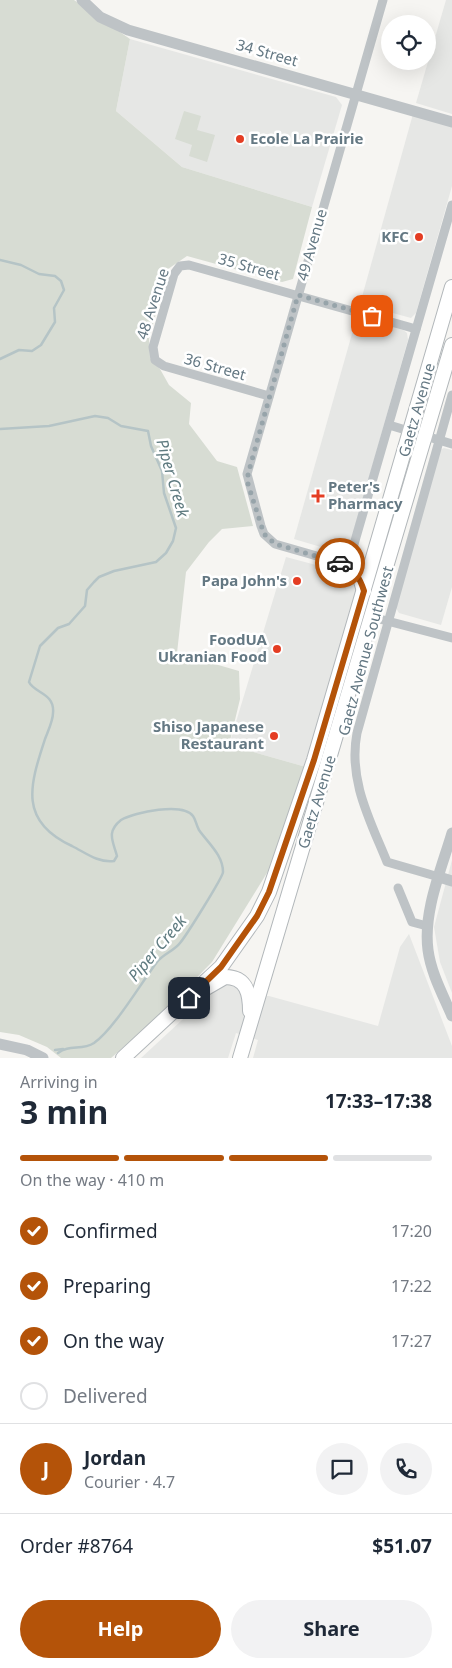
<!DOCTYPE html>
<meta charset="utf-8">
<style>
:root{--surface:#fff;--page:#f2f2f3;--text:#1f2937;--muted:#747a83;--line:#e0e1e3;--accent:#b45309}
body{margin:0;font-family:"Noto Sans",sans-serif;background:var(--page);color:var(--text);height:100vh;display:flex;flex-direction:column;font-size:19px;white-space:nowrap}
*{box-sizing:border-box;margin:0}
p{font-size:16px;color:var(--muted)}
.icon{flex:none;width:28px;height:28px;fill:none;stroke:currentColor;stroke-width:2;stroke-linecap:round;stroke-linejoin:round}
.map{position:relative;height:1058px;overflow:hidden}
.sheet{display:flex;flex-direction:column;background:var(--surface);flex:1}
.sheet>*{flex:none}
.tools{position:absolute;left:381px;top:15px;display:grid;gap:10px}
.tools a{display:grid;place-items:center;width:55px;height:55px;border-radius:50%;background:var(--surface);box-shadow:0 5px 20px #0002;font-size:25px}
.pin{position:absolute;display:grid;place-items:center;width:42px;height:42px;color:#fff;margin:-21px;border-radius:10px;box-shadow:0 2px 8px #0006}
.courier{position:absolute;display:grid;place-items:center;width:50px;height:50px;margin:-25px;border:4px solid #b45309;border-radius:50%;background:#fff;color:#222;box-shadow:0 1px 6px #0007}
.summary em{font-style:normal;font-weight:700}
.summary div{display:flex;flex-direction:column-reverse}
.summary{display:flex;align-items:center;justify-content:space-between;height:85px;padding:0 20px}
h1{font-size:32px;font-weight:700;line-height:38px}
.bar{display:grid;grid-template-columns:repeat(4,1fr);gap:8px 5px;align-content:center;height:60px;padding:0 20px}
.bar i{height:6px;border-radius:4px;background:var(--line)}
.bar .selected{background:var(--accent)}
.bar p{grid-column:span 4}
.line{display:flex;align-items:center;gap:12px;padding:0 20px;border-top:1px solid var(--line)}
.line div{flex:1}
.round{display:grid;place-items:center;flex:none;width:52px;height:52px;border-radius:26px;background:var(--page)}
ol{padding:0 20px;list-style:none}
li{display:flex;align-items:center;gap:15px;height:55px}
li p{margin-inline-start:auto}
li .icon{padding:5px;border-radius:50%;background:var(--accent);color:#fff;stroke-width:4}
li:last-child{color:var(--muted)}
li i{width:28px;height:28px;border:2px solid var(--line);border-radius:50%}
.action{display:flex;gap:10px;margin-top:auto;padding:10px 20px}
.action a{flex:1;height:58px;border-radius:30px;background:var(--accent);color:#fff;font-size:20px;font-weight:700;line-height:58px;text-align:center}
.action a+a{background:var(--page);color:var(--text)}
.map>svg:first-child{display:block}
.built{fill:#e6e7e5}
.green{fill:#d7dcd3}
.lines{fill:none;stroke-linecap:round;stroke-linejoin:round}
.stream{stroke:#b5c4c6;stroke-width:2.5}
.primary-casing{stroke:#b2b7ba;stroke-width:16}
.minor{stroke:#bec3c6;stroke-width:9}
.tertiary{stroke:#bec3c6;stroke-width:11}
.primary{stroke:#fff;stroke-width:14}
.done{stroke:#97a4aa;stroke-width:5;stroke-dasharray:0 9}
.route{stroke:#b45309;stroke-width:6}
.poi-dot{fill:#e43d23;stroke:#fff;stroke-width:2}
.labels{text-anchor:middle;stroke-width:5;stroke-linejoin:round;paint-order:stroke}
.street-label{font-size:15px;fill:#647883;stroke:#fff}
.poi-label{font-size:15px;font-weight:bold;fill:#647883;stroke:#fff;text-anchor:end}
.water-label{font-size:16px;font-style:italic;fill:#5f7b80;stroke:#fff}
</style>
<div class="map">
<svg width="452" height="1058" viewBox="0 0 452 1058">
<rect width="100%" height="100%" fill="#f6f5f2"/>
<!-- built -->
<g class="built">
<polygon points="446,0 452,0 452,114 416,103"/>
<polygon points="130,39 336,97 342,105 312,207 182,167 116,111"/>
<polygon points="413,114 452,126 452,186 416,313 411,318 360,304"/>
<polygon points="357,316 403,330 407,333 408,340 349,548 346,552 341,553 294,539"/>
<polygon points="444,448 452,450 452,587 441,625 399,613 396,608 440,450"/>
<polygon points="286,557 346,573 352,577 357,590 306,767 229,745"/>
<polygon points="452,860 452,993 440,962 434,927"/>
<polygon points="409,934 452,1046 452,1058 253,1058 258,1040 236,1033 228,1058 141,1058 222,983 236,985 247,996 269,996 378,1026 400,947"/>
</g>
<!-- green -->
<g class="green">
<polygon points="0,0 74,0 130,39 116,111 182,167 312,207 293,279 282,282 187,256 168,269 149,339 150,358 160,369 169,385 191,403 189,424 217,461 237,467 253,526 222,529 209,542 186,572 177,653 239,671 240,699 229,745 306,767 270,868 212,962 156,1019 111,1058 61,1058 47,1047 19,1035 0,1032"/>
<polygon points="184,111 201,116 197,130 215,135 207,162 189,156 192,145 175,139"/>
</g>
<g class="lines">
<!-- stream -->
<g class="stream">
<polyline points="0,260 21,265 39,274 55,276 61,281 64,290 54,308 55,322 41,345 32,351 19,350 0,359"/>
<path d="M 0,429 L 49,426 L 95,416 L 108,418 L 121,426 L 148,431 L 151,446 L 162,471 L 164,493 L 176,528 L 173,541 L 166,553 L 156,562 L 114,571 L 99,577 L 94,582 L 87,590 L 85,606 L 69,624 L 58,628 L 40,646 L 29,682 C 34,693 55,693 53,713 C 53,721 48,731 45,739 C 30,785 18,821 72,846 C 86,853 98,863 114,861 L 117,856 C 113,841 106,832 121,820 C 135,812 183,802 193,816 C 196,820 196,825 199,830 C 208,843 223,855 223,872 C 223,877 186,936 180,943 C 174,951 163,954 157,962 C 141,983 114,1029 94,1043 C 82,1051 69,1044 58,1053"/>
<polyline points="55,1050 63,1049"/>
</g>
<defs>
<g id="primary">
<polyline points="348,565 360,578 364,591"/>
<path d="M 206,988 L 225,977 C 247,977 250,994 250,1011"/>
<polyline points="123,1058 221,967 257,916 269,892 314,760 452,287"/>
<polyline points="240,1058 452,345"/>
</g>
</defs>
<!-- primary casing -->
<use href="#primary" class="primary-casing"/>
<!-- minor -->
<g class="minor">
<polyline points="383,0 247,474 261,526 264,534 275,544 348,565 452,205"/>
<polyline points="269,396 164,366 155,360 153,347 174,274 180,266 189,265 416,329"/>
<polyline points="389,425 452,444"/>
<polyline points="372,617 452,638"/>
<path d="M 439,877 L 387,862 C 370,820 348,780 357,733 L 452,395"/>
<polyline points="398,888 412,922 427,926"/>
</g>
<!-- tertiary -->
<g class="tertiary">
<polyline points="82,0 100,17 128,30 452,122"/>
<path d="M 452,833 C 441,870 423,912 428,950 C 431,973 443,995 452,1016"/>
<polyline points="439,877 452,881"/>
<polyline points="0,1044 27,1050 43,1058"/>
</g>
<!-- primary -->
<use href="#primary" class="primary"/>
</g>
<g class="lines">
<!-- done -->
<polyline class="done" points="340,563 275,544 264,534 248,484 248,474 298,295 372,316"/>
<!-- route -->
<path class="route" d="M 189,998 L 221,967 L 257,916 L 269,892 L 314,760 L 364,591 C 360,578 354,568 340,563"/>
</g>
<!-- markers -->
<g class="poi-dot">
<circle cx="240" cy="139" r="5"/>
<circle cx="419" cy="237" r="5"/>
<path d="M315.5 488.5h5v5h5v5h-5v5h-5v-5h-5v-5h5z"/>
<circle cx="297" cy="581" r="5"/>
<circle cx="277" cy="649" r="5"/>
<circle cx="274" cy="736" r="5"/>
</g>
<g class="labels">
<!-- street labels -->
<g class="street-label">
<text transform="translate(267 53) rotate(16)" y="5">34 Street</text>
<text transform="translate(312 245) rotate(-74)" y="5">49 Avenue</text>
<text transform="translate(249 267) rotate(16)" y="5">35 Street</text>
<text transform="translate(153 304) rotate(-72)" y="5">48 Avenue</text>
<text transform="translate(215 367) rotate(16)" y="5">36 Street</text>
<text transform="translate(417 410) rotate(-74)" y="5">Gaetz Avenue</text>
<text transform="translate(366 651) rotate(-75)" y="5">Gaetz Avenue Southwest</text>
<text transform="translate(317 802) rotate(-73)" y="5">Gaetz Avenue</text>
</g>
<!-- poi labels -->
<g class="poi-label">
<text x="250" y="144" text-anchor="start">Ecole La Prairie</text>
<text x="409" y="242">KFC</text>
<text x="328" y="492" text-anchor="start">Peter's<tspan x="328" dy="17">Pharmacy</tspan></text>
<text x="287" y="586">Papa John's</text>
<text x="267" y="645">FoodUA<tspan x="267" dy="17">Ukranian Food</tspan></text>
<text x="264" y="732">Shiso Japanese<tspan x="264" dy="17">Restaurant</tspan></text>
</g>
<!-- water labels -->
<g class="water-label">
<text transform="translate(173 478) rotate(74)" y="6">Piper Creek</text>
<text transform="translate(157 948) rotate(-50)" y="6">Piper Creek</text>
</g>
</g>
</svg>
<div class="tools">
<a><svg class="icon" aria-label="locate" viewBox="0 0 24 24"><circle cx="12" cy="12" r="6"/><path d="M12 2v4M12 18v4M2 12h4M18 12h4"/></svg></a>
</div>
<div class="pin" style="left:372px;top:316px;background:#ea580c"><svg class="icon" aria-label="bag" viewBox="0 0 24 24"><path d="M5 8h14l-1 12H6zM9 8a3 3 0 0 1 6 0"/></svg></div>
<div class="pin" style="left:189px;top:998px;background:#1f2937"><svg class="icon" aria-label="home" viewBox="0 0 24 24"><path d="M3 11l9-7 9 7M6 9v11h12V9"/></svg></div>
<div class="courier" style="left:340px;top:563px"><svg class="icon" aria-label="car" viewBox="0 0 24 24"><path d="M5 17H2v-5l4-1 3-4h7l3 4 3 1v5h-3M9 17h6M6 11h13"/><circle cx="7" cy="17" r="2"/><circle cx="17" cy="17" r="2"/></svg></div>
</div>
<section class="sheet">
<div class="summary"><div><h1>3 min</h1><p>Arriving in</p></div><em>17:33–17:38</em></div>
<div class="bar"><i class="selected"></i><i class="selected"></i><i class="selected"></i><i></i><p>On the way · 410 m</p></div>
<ol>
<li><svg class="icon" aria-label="check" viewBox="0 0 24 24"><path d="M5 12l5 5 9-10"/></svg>Confirmed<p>17:20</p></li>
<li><svg class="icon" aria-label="check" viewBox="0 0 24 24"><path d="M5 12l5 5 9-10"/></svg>Preparing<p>17:22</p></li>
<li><svg class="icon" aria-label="check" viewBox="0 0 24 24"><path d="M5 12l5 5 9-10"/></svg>On the way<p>17:27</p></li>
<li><i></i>Delivered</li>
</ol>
<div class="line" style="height:90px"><b class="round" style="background:var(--accent);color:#fff">J</b><div><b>Jordan</b><p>Courier · 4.7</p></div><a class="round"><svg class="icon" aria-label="chat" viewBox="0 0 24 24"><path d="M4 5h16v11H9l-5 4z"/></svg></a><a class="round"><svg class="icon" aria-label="phone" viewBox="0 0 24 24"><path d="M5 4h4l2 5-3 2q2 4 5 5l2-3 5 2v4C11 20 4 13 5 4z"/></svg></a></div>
<div class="line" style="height:65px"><div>Order #8764</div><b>$51.07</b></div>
<div class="action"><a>Help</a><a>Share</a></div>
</section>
